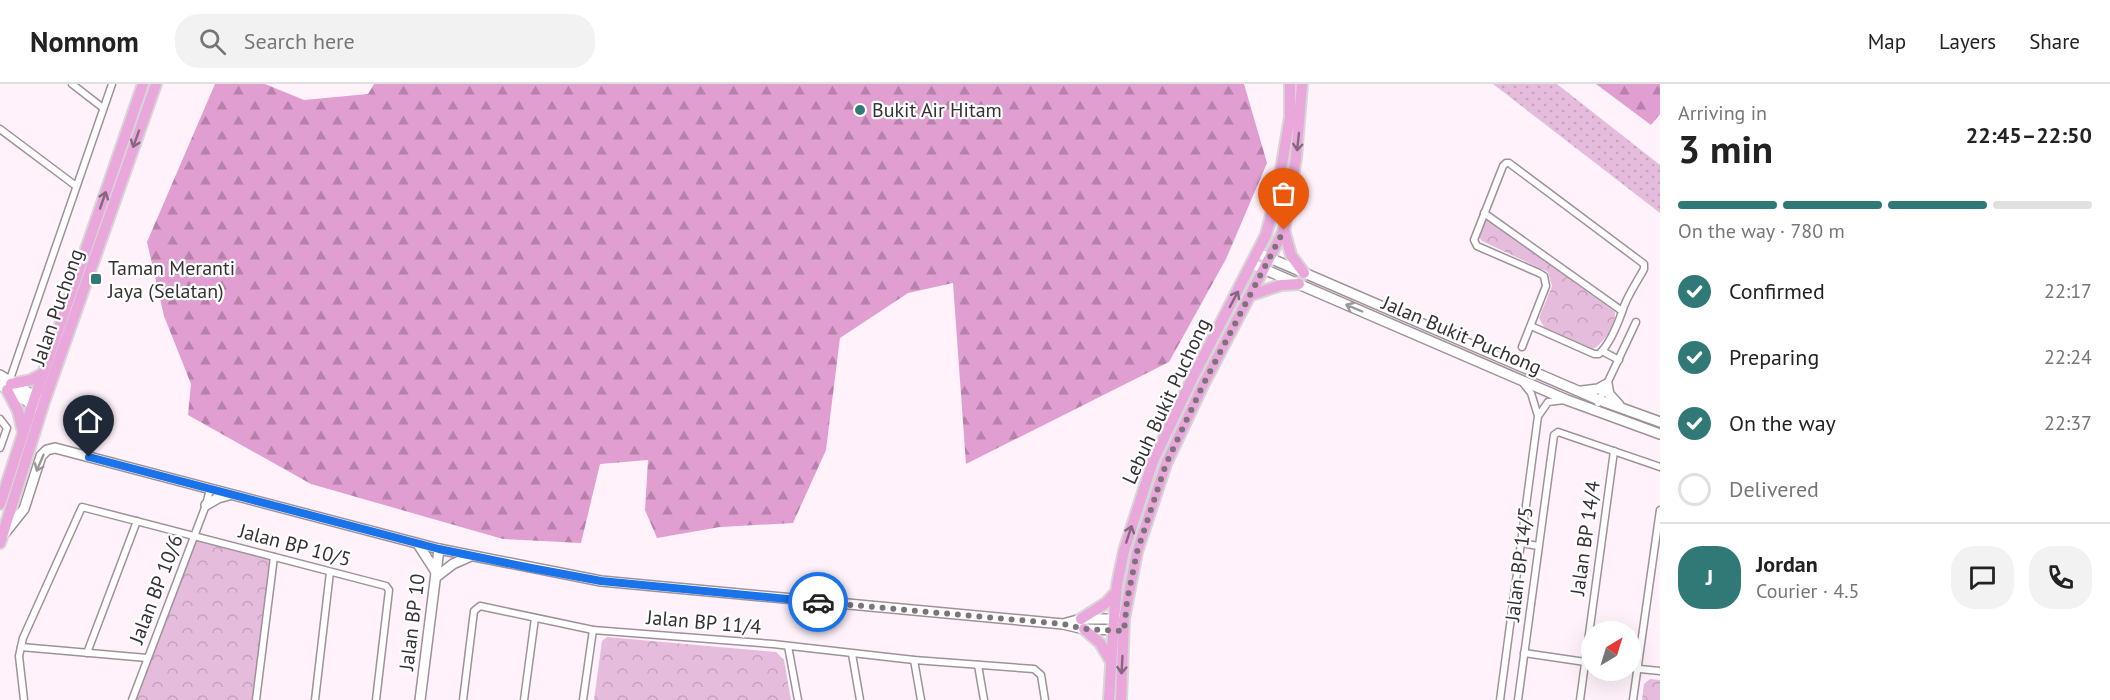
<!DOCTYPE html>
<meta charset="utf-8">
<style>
:root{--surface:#fff;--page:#f2f2f2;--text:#222;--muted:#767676;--line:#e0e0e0;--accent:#317977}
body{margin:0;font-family:"PT Sans",sans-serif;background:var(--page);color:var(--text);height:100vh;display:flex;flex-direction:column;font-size:22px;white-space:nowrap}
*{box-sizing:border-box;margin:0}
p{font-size:20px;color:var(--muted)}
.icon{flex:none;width:33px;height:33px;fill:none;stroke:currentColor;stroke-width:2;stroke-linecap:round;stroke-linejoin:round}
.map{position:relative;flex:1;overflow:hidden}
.side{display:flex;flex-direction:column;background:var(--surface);width:450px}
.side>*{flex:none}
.needle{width:39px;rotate:38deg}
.fabs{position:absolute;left:1581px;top:537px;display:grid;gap:12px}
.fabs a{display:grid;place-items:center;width:60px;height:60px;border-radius:50%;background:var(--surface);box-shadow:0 6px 24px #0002;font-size:30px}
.pin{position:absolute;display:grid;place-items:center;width:51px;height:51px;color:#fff;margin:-62px -26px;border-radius:50% 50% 50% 0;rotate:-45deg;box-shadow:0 0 6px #0007}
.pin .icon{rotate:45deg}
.courier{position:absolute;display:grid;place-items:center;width:60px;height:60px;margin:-30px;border:4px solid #1a73e8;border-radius:50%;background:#fff;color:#222;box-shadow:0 2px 8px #0007}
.summary em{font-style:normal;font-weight:700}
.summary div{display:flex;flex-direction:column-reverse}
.summary{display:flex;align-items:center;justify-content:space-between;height:102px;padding:0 18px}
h1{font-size:39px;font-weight:700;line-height:45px}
.bar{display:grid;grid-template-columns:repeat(4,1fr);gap:9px 6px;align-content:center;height:72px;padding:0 18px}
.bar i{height:8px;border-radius:4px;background:var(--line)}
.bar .active{background:var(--accent)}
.bar p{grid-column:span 4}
.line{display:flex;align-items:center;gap:15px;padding:0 18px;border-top:2px solid var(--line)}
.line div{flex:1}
.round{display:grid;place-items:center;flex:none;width:63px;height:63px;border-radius:24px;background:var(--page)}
ol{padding:0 18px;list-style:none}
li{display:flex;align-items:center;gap:18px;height:66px}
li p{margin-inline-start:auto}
li .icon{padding:6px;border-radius:50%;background:var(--accent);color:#fff;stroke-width:4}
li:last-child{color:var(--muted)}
li i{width:33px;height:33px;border:3px solid var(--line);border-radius:50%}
header{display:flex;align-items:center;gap:36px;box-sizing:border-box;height:84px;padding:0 30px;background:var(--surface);border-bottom:2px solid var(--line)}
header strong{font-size:28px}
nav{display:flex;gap:33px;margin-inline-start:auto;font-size:21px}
.search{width:420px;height:54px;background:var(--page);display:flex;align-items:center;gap:15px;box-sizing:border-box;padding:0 21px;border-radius:24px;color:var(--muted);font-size:22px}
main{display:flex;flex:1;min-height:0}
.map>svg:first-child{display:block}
.grass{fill:url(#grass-dots)}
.forest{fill:url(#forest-firs)}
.park{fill:url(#park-crowns)}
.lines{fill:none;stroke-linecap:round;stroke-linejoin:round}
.street-casing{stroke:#9f919b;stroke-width:9}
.secondary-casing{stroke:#9f919b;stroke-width:12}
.primary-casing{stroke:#d7d6d6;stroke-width:14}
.street{stroke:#fff;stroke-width:6}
.secondary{stroke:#fff;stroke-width:9}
.primary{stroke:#e9a7dc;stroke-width:10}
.oneway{stroke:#866680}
.oneway2{stroke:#9a989a}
.done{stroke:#7c747a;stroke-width:6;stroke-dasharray:0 10.8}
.route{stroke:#1a73e8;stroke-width:8}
.poi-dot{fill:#317977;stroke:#fff;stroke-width:2}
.labels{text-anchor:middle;stroke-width:4.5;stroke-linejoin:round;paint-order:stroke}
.poi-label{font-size:20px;fill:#353034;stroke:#fff;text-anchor:start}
.street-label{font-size:20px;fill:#353034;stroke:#fff}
</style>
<header>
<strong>Nomnom</strong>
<div class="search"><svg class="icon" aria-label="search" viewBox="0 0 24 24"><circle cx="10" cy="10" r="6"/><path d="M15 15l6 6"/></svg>Search here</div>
<nav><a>Map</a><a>Layers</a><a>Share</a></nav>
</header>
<main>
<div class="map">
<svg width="1660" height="616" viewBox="0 0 1660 616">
<defs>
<pattern id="grass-dots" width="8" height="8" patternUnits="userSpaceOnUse" patternTransform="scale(1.5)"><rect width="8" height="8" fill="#e6bcdc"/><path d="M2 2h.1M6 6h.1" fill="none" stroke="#c6a2bd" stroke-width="1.8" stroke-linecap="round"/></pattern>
<pattern id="forest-firs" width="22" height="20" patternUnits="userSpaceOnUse" patternTransform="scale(1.5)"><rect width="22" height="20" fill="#e09ed1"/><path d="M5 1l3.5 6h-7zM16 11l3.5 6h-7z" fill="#b681aa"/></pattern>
<pattern id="park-crowns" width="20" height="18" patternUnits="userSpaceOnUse" patternTransform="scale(1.5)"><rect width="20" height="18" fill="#e6bcdc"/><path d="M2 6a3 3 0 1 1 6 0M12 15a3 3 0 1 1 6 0" fill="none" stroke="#c6a2bd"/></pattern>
</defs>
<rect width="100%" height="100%" fill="#fff2fb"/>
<!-- grass -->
<polygon class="grass" points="1493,0 1557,0 1660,81 1660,129"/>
<!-- forest -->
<g class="forest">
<polygon points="215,0 265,0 304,16 368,10 374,0 1244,0 1267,79 1226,175 1169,278 966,380 953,199 908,209 840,254 826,366 793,439 720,443 657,454 645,426 648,376 600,380 581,459 503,455 311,400 188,331 191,300 164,232 147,158"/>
<polygon points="1596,0 1660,0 1660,30 1651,41"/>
</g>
<!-- park -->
<g class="park">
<path d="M 1486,135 L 1615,228 C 1616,241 1604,259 1593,265 L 1544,243 L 1539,234 L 1552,202 L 1548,188 L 1482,157 L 1478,152 Z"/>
<polygon points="193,451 274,473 256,616 132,616"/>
<polygon points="607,553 776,568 784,576 791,616 594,616 602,557"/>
<polygon points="1650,595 1660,596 1660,616 1642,616 1644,600"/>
</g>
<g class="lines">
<defs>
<g id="street">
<polyline points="72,0 103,24"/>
<polyline points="0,45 76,102"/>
<polyline points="1484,129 1622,227"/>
<path d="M 1522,263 L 1546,202 L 1544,192 L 1539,189 L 1477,162 L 1474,156 L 1503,82 L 1506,79 L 1509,79 L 1644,180 L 1644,185 C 1637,198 1626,213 1622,228 C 1617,242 1610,260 1599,270 L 1594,270 L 1531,242"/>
<polyline points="1602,267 1619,276"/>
<polyline points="9,298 112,0"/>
<polyline points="1598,319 1636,238"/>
<polyline points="1539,331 1548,318 1564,316"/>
<polyline points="0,335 7,344 0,364"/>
<polyline points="1522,459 1538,462"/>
<polyline points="788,562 798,616"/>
<polyline points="21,563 147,574"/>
<polyline points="87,569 137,437"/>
<polyline points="1524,569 1592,579"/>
<polyline points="852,570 860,616"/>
<polyline points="914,576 921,616"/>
<polyline points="978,581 984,616"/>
<polyline points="1630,584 1660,587"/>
<polyline points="24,616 19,572 23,554 82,423 386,502 389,506 376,616"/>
<polyline points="132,616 206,421 210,405"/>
<polyline points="256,616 274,473"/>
<polyline points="315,616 330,488"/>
<polyline points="463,616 474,527 480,522 593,546 773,560 914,576 1034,585 1041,591 1045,616"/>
<polyline points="524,616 535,534"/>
<polyline points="583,616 593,546"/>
<polyline points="1500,616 1538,332 1531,309 1523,299"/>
<polyline points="1518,616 1554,351 1558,348 1660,383"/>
<polyline points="1580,616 1614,367"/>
<polyline points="1633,616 1660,426"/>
</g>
<g id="secondary">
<polyline points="1258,169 1599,316 1660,338"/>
<polyline points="1252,180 1567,316 1660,350"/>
<polyline points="0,291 41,316"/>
<polyline points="0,301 39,325"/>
<polyline points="1582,307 1598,305 1607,300 1609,310 1619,321"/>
<polyline points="206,421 218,414 229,411"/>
<polyline points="4,450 24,425 41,372 47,366 55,364 439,465 601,497 1063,540 1084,545 1118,546"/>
<polyline points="418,460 436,488"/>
<polyline points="436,493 453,480 471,472"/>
<polyline points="1063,540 1081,535 1120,535"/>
<polyline points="420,616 439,465"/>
</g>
<g id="primary">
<polyline points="1284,146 1291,171 1304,189"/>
<polyline points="1251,211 1281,201 1299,200"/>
<polyline points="11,300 31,296 42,290"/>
<polyline points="7,306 18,327 22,344"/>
<polyline points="0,420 32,322 143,0"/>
<polyline points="0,459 44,318 156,0"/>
<polyline points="1081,535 1106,519 1116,508"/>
<polyline points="1084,545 1100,559 1110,576"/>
<polyline points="1109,616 1114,535 1117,501 1124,467 1153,377 1192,295 1266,151 1278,104 1290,33 1290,0"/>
<polyline points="1121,616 1124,535 1137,468 1166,380 1203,301 1284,146 1296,74 1302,0"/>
</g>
</defs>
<!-- street casing -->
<use href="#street" class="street-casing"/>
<!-- secondary casing -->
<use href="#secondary" class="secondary-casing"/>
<!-- primary casing -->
<use href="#primary" class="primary-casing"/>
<!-- street -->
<use href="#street" class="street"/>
<!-- secondary -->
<use href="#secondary" class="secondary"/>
<!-- primary -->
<use href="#primary" class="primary"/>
</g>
<!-- one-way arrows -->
<defs><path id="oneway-shaft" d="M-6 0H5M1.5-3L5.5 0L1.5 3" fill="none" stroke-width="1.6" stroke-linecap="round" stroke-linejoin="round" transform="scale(1.5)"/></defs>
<g class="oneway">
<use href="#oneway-shaft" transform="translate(136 55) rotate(110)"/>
<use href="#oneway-shaft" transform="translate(1298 58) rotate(96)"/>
<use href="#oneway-shaft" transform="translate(103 116) rotate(-71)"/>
<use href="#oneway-shaft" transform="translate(1234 215) rotate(-62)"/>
<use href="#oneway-shaft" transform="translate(1129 450) rotate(-72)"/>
<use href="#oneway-shaft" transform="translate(1122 581) rotate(93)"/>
</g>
<g class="oneway2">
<use href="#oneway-shaft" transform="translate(1354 224) rotate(-157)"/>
<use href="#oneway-shaft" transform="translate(40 379) rotate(113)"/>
</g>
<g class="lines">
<!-- done -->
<polyline class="done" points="818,518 1063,540 1084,545 1124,547 1127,517 1137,468 1166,380 1203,301 1284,146"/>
<!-- route -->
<polyline class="route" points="89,373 439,465 531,484 601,497 818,518"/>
</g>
<!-- markers -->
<g class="poi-dot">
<circle cx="860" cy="26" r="6"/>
<rect x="90" y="189" width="12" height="12" rx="3"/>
</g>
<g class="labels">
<!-- poi labels -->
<g class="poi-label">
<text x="872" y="33">Bukit Air Hitam</text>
<text x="108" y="191">Taman Meranti<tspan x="108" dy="23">Jaya (Selatan)</tspan></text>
</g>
<!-- street labels -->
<g class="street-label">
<text transform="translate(57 223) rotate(-71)" y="7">Jalan Puchong</text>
<text transform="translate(1462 251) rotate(23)" y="7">Jalan Bukit Puchong</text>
<text transform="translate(1166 317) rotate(-65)" y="7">Lebuh Bukit Puchong</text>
<text transform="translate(1585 454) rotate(-82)" y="7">Jalan BP 14/4</text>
<text transform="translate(295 461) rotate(15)" y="7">Jalan BP 10/5</text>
<text transform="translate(1519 480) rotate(-83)" y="7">Jalan BP 14/5</text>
<text transform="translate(156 505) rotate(-69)" y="7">Jalan BP 10/6</text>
<text transform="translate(412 538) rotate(-83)" y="7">Jalan BP 10</text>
<text transform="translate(704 538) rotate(5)" y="7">Jalan BP 11/4</text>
</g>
</g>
</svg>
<div class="fabs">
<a><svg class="needle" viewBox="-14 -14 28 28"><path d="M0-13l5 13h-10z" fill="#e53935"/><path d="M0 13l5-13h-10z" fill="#767676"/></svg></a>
</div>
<div class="pin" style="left:1284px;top:146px;background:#ea580c"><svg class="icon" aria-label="bag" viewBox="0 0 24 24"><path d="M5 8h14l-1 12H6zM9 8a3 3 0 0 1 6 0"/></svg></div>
<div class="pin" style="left:89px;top:373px;background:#1f2937"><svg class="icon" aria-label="home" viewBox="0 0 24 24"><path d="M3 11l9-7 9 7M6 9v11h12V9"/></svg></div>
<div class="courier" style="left:818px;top:518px"><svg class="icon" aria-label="car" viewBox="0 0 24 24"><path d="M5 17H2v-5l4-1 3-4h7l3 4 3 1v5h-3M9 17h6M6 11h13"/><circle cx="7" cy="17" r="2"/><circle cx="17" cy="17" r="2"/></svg></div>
</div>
<section class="side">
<div class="summary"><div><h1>3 min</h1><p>Arriving in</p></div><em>22:45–22:50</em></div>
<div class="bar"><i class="active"></i><i class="active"></i><i class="active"></i><i></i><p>On the way · 780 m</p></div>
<ol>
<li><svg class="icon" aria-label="check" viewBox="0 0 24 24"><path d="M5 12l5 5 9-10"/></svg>Confirmed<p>22:17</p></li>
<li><svg class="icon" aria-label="check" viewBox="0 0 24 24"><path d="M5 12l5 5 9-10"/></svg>Preparing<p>22:24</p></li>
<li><svg class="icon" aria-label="check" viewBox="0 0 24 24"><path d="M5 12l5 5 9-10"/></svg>On the way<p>22:37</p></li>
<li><i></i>Delivered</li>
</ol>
<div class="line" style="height:108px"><b class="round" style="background:var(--accent);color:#fff">J</b><div><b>Jordan</b><p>Courier · 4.5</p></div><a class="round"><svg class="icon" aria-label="chat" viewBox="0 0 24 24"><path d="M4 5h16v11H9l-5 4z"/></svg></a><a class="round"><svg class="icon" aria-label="phone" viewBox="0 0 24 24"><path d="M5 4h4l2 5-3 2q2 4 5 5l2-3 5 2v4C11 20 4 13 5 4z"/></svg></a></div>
</section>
</main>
